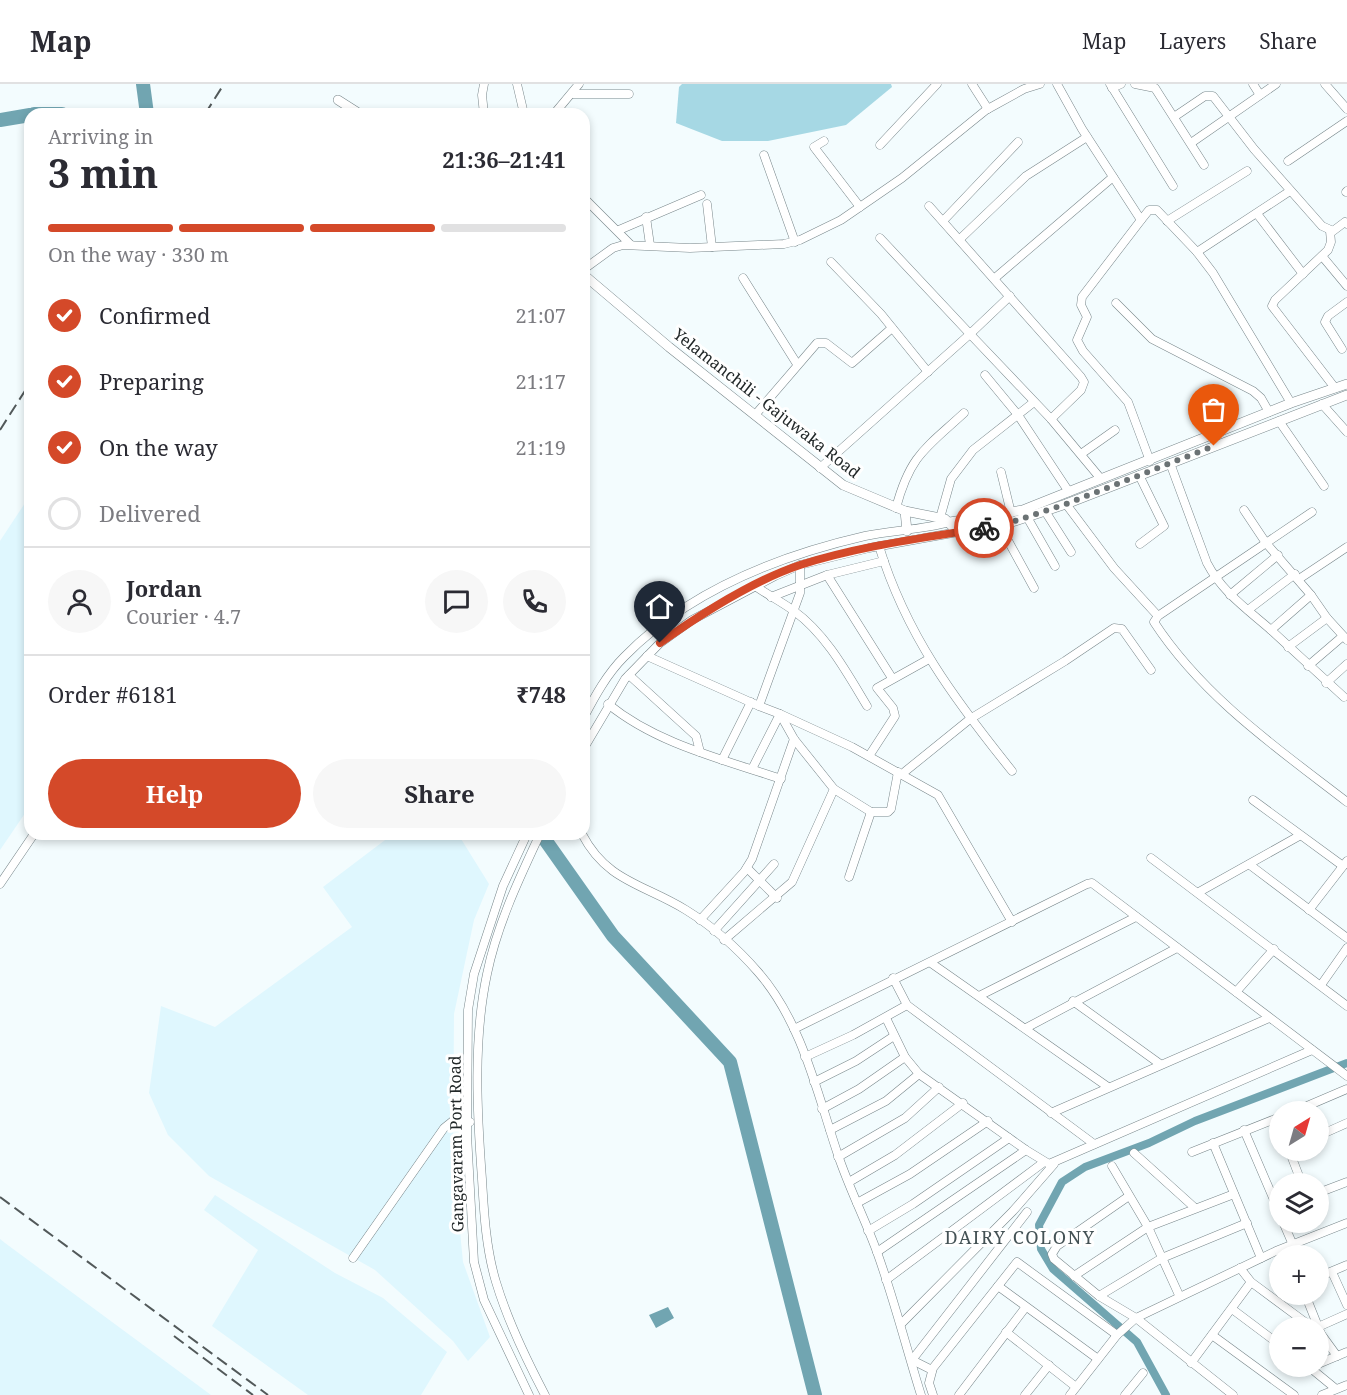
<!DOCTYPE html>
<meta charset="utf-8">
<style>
:root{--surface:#fff;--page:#f7f7f7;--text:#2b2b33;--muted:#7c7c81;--line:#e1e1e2;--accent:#d44929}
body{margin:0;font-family:"Noto Serif",serif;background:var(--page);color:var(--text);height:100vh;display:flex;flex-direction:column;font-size:22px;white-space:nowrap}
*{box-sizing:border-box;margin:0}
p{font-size:20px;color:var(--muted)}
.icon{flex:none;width:33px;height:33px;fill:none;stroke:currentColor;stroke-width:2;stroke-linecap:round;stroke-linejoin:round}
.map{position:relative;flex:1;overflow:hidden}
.panel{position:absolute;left:24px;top:24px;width:566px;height:732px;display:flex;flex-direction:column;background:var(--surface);border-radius:18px;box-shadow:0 3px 9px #0003}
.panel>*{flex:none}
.needle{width:39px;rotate:37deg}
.controls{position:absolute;left:1269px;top:1017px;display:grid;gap:12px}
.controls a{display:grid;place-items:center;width:60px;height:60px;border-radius:50%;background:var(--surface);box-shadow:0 3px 9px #0003;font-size:30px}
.pin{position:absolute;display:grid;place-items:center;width:51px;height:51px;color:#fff;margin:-62px -26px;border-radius:50% 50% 50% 0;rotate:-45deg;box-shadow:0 0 6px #0007}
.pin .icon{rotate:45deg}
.courier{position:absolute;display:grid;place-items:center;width:60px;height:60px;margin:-30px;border:4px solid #d44929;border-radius:50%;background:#fff;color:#222;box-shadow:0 2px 8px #0007}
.head em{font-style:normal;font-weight:700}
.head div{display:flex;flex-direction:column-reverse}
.head{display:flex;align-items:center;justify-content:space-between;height:102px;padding:0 24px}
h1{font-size:39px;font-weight:700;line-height:45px}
.bar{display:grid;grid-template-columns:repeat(4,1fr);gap:9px 6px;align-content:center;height:72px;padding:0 24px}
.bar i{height:8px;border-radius:4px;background:var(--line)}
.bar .on{background:var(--accent)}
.bar p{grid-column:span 4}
.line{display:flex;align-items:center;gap:15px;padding:0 24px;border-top:2px solid var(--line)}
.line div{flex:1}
.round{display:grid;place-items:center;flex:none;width:63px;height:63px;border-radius:32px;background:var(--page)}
ol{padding:0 24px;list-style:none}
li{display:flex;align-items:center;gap:18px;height:66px}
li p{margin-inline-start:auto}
li .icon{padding:6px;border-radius:50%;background:var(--accent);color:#fff;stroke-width:4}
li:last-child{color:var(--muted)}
li i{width:33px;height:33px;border:3px solid var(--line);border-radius:50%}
.cta{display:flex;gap:12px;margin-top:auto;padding:12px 24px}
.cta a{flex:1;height:69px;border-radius:36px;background:var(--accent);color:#fff;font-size:24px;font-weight:700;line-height:69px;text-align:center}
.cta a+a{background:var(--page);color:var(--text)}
header{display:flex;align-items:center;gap:36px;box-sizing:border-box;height:84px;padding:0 30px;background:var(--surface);border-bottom:2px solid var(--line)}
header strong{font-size:28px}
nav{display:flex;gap:33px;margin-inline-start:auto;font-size:21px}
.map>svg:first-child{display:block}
.built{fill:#dff7fe}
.grass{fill:#a6d8e4}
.water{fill:#71a5b1}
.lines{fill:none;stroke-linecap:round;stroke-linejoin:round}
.canal{stroke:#71a5b1;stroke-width:8}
.river{stroke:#71a5b1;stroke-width:14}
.minor-casing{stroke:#78868a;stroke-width:9}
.major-casing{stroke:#78868a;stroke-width:10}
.minor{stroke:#fff;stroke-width:8}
.major{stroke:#fff;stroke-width:9}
.rail{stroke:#52595a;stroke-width:2;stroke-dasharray:12 6;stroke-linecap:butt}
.done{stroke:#6b7274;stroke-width:6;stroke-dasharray:0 10.8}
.route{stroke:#d44929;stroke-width:8}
.labels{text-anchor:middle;stroke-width:6;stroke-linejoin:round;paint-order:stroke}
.street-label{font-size:16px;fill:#222829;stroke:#fff}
.neighbourhood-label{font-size:18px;letter-spacing:1.5px;fill:#445255;stroke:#fff}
</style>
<header>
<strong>Map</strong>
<nav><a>Map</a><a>Layers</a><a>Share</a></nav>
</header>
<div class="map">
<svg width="1347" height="1311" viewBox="0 0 1347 1311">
<rect width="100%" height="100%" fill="#f3fcfe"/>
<!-- built -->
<g class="built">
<polygon points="25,419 30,421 30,722 0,766 0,457"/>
<polygon points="393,750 458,750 489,800 474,836 454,930 453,1075 463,1178 490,1253 468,1277 453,1257 375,1186 209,1092 168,1051 149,1009 161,922 215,943 352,843 323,803"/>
<polygon points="215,1111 335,1189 383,1214 447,1268 421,1311 308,1311 212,1242 258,1166 204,1126"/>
<polygon points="0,1155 5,1159 211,1311 0,1311"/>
</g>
<!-- grass -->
<polygon class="grass" points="682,0 891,0 892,3 846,41 768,57 722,57 676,39 679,3"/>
<!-- water -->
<polygon class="water" points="668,1223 674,1234 656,1244 649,1231"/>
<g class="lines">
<!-- canal -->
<polyline class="canal" points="1166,1311 1137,1258 1053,1185 1041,1165 1039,1141 1062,1098 1085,1083 1149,1059 1195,1037 1347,979"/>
<!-- river -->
<g class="river">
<polyline points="143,0 147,30"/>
<polyline points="34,30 62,30"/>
<polyline points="0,36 30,31"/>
<polyline points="541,750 613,852 730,978 815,1311"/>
</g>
<defs>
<g id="minor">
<polyline points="517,0 524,30"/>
<polyline points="972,0 988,25"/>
<polyline points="1057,0 1082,45 1141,136 1082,213 1081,221 1087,233 1077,256 1083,267 1128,318 1150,377"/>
<polyline points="1110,0 1173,102"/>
<polyline points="1135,0 1155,4 1204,81"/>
<polyline points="1253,0 1260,11"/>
<polyline points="1325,0 1347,25"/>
<polyline points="1112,4 1121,0"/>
<polyline points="573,10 629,10"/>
<polyline points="484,30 482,11 484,0"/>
<polyline points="554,30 579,0"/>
<polyline points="1174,33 1205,12 1213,12 1254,65 1322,142 1333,147 1345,138 1347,140"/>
<polyline points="824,57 814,63 860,123"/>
<polyline points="1191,59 1276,0"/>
<polyline points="880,61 937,0"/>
<polyline points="764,71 795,158"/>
<polyline points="1288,77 1347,37"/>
<polyline points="1346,108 1347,107"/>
<polyline points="584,114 630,160"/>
<polyline points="707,120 712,163"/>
<polyline points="929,122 1081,293 1084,298 1081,306 1051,335"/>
<polyline points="1258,131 1303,190"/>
<polyline points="646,133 650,161"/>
<polyline points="1141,136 1149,126 1157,126 1197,168 1213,189 1291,319"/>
<polyline points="943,137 1018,58"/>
<polyline points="1167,137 1247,87"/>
<polyline points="619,146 701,111"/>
<polyline points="1330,147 1331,158 1328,166 1275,216 1272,222 1335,304"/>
<polyline points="880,154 970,250 1010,212"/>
<polyline points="960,155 1026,92 1087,53"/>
<polyline points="1197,168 1290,107"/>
<polyline points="1322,172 1347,202"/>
<polyline points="831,178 881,230 928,288"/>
<polyline points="584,185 613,164 623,161 690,164 784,160 800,156 841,136 902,94 986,26 1024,5 1040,0"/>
<polyline points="743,194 797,280"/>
<polyline points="995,194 1113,93"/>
<polyline points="1116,219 1152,255 1253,307 1261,314 1269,328"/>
<polyline points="1342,265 1325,238 1328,232 1347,218"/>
<polyline points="985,291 1018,331 1069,408"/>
<polyline points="1322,320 1347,348"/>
<polyline points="755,331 817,259 826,259 852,279 892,244"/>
<polyline points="1279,337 1324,402"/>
<polyline points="1081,370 1115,346"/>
<path d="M 1170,379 L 1207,479 C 1222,508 1247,525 1271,546 L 1311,511 L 1327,534 L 1347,556"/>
<polyline points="820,384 970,250 1051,335 1101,395"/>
<polyline points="1001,388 1011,429"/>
<polyline points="1139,391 1164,442 1140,460"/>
<polyline points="1066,420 1114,484 1158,532"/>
<path d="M 896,424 C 910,371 926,364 964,329"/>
<polyline points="1244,426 1266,459 1311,511"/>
<polyline points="1045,427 1071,468"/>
<path d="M 1312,428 L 1158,532 L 1154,538 C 1203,613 1277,664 1347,718"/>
<polyline points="1027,433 1055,482"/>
<polyline points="940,434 951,395 973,366 1034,318"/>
<polyline points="1000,442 1034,504"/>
<path d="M 879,462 C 906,551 955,616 1012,687"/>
<polyline points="827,491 892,594"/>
<polyline points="1299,495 1347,463"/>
<path d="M 755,502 C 768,511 782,518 794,527 C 826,550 847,589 867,622"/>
<polyline points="1230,511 1278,471"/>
<polyline points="771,513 827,491 884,477"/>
<polyline points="1248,526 1295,490"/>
<polyline points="1271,546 1344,613"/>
<polyline points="1288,563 1327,534"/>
<polyline points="647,572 759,622"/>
<polyline points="1308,582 1343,552"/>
<polyline points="629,591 696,652 700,668"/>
<polyline points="1326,599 1347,580"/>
<path d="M 608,620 C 657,660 722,675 781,695"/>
<path d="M 584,633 C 595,612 607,590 624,573 C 688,507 778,472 865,452 C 893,446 922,446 950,438"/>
<polyline points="584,664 625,595 660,559 692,536 775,492 800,481 869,464 958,448"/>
<polyline points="869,672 895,632 893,624 877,604 929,575"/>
<polyline points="722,676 751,618"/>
<polyline points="752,685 780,630 852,663 938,711 1012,838"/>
<polyline points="902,690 970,635 1065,577 1114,544 1122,545 1151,586"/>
<polyline points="834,705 871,728"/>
<polyline points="1253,716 1343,782"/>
<polyline points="527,750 503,802 474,890 468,926 467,1051 474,1178 484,1216 529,1311"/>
<path d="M 540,750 C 519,795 497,841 487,890 C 473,956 477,1028 482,1095 C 484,1129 486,1165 496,1198 C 508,1238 526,1275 545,1311"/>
<path d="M 582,750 C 607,798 644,800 686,826 C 712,842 738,865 758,888 C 802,938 817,1009 838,1071 C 849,1104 865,1135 877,1168 C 894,1215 906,1263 921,1311"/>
<polyline points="1151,774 1347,922"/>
<polyline points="1250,781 1347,854"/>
<polyline points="747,784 777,814"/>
<polyline points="849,793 871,728 888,728 891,725 898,688"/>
<polyline points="0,800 34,750"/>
<polyline points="1199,808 1299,752"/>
<polyline points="1309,826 1347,777"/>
<polyline points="700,836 744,788 752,775 794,655"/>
<polyline points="714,847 774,780"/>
<polyline points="724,856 792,798 834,705 794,655 780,630 759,622 800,509 800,481"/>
<polyline points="931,879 1108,1003"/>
<polyline points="893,894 907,921 1094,1060"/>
<polyline points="1321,901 1347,864"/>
<polyline points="1236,908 1274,865"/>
<polyline points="979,912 1136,833"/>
<polyline points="1073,917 1160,980"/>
<polyline points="886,934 905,973 919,990 1026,1066 1049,1080 1312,966"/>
<polyline points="1026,944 1177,864"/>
<polyline points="794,945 1087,800 1092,799 1347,992"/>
<polyline points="805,973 853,951 907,921"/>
<polyline points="814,998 856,977 894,952"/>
<polyline points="822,1025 859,1005 905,973"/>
<polyline points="1293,1028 1347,1005"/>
<polyline points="1051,1029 1269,934"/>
<polyline points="1276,1035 1280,1044"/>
<polyline points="830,1046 886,1017 919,990"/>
<polyline points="1244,1046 1280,1130"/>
<polyline points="1318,1052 1347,1039"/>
<polyline points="1213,1059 1261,1174"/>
<polyline points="1289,1066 1302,1100"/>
<polyline points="1192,1068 1280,1033"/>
<polyline points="1134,1069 1195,1124"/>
<polyline points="838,1073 905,1034 939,1003"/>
<polyline points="1112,1082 1148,1143 1179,1211"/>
<polyline points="849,1098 895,1071 963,1019"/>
<polyline points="1318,1109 1347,1098"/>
<polyline points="1129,1112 1057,1162 1052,1170 1054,1175 1099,1212 1136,1234 1233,1311"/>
<polyline points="857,1119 910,1090 988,1037"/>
<polyline points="1283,1138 1293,1161"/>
<polyline points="868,1147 913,1120 1009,1054"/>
<polyline points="877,1168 1026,1066"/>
<polyline points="353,1174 444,1044 454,1036 470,1038"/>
<polyline points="1240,1184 1251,1198 1313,1244"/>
<polyline points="1332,1188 1347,1221"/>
<polyline points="1074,1192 1148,1143 1234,1110"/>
<polyline points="1318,1193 1347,1181"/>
<polyline points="886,1196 1044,1078"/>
<polyline points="998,1202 1098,1275"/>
<polyline points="1305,1210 1321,1250 1337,1272"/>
<polyline points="1099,1212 1162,1174 1247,1139"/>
<polyline points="1232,1225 1280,1261"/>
<polyline points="902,1239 1013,1127 1054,1080"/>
<polyline points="1318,1243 1347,1230"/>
<polyline points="1006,1248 1076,1303"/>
<polyline points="1212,1251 1294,1311"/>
<polyline points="1191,1279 1251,1198"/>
<polyline points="1318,1280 1347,1268"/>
<polyline points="1308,1282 1336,1305"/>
<polyline points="932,1286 912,1276 1027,1128"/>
<polyline points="933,1311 929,1299 933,1284 1017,1178 1117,1251"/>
<polyline points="959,1311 1025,1224"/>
<polyline points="1025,1311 1049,1281"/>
<polyline points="1070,1311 1117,1251 1136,1234 1276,1167 1347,1139"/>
<polyline points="1125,1311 1143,1289"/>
<polyline points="1322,1311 1347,1301"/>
</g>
<g id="major">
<polyline points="338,16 360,30"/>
<polyline points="584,191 669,263 843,401 905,427 945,435 958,448 1006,440 1066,420 1347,311"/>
<polyline points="905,427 907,447"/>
<polyline points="950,438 1023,426 1291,319 1347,300"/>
</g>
</defs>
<!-- minor casing -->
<use href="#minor" class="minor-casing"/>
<!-- major casing -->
<use href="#major" class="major-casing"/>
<!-- minor -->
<use href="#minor" class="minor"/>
<!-- major -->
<use href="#major" class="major"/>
<!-- rail -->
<g class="rail">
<polyline points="205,30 224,0"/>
<polyline points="0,346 30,299"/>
<polyline points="0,1113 268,1311"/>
<polyline points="174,1252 253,1311"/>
</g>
</g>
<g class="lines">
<!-- done -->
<polyline class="done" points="984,444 1006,440 1066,420 1214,362"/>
<!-- route -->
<path class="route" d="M 660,559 C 701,530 752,497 800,481 C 859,462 923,454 984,444"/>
</g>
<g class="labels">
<!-- street labels -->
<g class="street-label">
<text transform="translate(767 319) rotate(38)" y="6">Yelamanchili - Gajuwaka Road</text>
<text transform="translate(456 1060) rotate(-91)" y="6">Gangavaram Port Road</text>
</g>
<!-- neighbourhood labels -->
<g class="neighbourhood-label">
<text x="1020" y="1160">DAIRY COLONY</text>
</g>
</g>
</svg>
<div class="controls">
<a><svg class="needle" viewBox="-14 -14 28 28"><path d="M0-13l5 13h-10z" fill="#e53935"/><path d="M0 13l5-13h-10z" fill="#7c7c81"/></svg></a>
<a><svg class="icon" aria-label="layers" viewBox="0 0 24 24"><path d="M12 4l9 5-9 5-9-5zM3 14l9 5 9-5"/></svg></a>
<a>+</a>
<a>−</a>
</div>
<div class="pin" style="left:1214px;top:362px;background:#ea580c"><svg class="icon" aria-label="bag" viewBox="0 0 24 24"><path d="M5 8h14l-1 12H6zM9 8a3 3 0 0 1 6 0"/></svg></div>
<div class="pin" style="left:660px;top:559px;background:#1f2937"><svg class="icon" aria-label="home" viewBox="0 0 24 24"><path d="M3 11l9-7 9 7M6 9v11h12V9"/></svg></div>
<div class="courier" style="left:984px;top:444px"><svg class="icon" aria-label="bike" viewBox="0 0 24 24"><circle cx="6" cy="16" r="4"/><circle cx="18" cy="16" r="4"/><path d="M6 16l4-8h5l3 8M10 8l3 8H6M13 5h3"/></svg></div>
<section class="panel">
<div class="head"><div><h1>3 min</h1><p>Arriving in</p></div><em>21:36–21:41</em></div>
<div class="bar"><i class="on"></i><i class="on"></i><i class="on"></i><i></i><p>On the way · 330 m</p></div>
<ol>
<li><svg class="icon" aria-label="check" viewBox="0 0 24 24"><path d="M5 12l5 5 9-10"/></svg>Confirmed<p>21:07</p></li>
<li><svg class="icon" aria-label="check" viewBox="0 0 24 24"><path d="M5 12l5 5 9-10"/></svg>Preparing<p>21:17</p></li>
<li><svg class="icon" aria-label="check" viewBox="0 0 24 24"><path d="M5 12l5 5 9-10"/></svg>On the way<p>21:19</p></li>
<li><i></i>Delivered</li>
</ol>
<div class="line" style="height:108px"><a class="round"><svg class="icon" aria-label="person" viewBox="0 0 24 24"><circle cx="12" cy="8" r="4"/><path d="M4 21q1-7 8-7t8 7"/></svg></a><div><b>Jordan</b><p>Courier · 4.7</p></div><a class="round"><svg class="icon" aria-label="chat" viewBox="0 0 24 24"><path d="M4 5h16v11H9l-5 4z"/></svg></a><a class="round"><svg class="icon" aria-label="phone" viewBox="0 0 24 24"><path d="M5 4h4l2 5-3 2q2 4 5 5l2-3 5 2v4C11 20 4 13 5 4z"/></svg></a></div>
<div class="line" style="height:78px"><div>Order #6181</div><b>₹748</b></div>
<div class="cta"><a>Help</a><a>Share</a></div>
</section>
</div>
